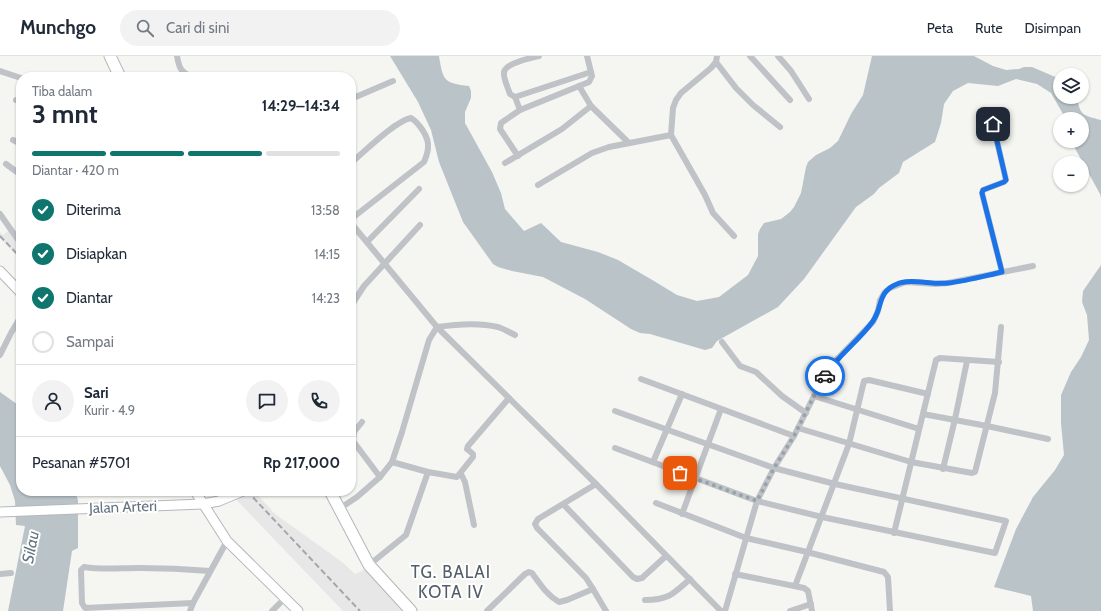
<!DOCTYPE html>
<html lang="id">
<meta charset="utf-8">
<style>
:root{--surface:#fff;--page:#f2f2f3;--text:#1f2937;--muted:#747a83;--line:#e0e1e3;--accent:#0f766e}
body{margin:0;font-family:Cabin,sans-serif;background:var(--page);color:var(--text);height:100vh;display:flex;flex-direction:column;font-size:15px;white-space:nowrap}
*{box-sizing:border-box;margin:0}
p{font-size:13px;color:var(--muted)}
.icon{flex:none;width:22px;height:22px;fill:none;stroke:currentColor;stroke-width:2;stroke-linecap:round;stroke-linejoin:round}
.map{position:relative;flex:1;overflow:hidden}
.side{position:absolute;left:16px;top:16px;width:340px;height:424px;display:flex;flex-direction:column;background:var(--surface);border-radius:16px;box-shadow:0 1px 3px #0004}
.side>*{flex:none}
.controls{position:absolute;left:1053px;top:12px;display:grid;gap:8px}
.controls a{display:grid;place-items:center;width:36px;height:36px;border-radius:50%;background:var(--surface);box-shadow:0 1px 3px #0004;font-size:20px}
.pin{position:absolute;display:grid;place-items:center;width:34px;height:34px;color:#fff;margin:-17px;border-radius:8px;box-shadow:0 2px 6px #0006}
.courier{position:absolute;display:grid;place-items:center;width:40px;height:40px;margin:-20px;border:3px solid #1a73e8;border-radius:50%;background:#fff;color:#222;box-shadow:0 1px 5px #0007}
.head em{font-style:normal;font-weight:700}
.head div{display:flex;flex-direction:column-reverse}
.head{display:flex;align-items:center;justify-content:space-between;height:68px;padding:0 16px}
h1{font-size:26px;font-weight:700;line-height:30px}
.bar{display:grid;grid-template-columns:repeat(4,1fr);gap:6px 4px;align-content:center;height:48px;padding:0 16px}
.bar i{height:5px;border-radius:3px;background:var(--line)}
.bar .selected{background:var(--accent)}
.bar p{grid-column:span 4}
.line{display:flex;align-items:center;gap:10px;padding:0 16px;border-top:1px solid var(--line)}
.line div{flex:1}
.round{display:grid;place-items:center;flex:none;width:42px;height:42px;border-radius:21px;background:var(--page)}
ol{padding:0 16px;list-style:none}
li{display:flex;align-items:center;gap:12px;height:44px}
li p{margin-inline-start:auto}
li .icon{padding:4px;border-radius:50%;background:var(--accent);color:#fff;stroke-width:4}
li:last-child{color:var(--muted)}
li i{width:22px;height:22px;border:2px solid var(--line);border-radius:50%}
header{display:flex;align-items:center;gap:24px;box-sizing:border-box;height:56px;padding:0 20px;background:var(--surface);border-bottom:1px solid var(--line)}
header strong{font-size:19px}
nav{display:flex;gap:22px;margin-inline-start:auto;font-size:14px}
.search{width:280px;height:36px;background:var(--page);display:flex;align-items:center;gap:10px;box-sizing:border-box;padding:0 14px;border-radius:22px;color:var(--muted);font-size:15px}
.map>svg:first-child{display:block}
.built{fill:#e6e7e6}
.water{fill:#b9c3c8}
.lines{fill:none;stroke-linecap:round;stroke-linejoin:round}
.secondary-casing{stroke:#b4b8bc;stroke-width:11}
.highway-casing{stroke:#b4b7ba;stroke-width:13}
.street{stroke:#bfc2c6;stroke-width:6}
.secondary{stroke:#fff;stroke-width:9}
.highway{stroke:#fff;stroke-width:11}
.rail{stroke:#a2a7ad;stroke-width:2;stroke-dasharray:6 3;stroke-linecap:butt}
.done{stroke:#98a2a9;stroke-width:4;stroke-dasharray:0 7.2}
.route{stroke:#1a73e8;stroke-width:5}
.labels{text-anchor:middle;stroke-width:4;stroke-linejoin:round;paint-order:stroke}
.street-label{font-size:15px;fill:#667482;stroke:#fff}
.water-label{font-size:16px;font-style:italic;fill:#62757f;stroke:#fff}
.quarter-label{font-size:17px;letter-spacing:1px;fill:#535e68;stroke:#fff}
</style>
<header>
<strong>Munchgo</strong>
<div class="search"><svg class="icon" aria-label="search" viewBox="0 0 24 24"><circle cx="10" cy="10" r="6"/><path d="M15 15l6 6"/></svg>Cari di sini</div>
<nav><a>Peta</a><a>Rute</a><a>Disimpan</a></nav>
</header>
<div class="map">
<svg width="1101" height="555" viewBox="0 0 1101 555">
<rect width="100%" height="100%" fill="#f5f6f2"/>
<!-- built -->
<g class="built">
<polygon points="11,173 21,183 21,204 0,182 0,176 3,179"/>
<polygon points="228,435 254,435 275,458 342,506 355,518 366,513 404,555 343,555"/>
</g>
<!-- water -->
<g class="water">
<path d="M 390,0 L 439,0 C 443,25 444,27 469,30 L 471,35 L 471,42 L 465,56 L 465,67 L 492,116 L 501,137 L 505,153 L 524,175 L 541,167 L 561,186 L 598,196 L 618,204 L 654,225 L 677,239 L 697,245 L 719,241 L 748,219 L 758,200 L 758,178 L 760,173 L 764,167 L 781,163 L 790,156 L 794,151 L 801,137 L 806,111 L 808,106 L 816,99 L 830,92 L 838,85 L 851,58 L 863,39 L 872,0 L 974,0 L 993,10 L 1006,14 L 1019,13 L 1024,11 L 1032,11 L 1060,23 L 1060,41 L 1077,41 C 1080,60 1083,59 1101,64 L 1101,142 L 1100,138 L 1071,85 L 1082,85 L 1082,63 L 1065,63 L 1063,58 L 1051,37 L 1037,28 L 1016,23 L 998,30 L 968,27 L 953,35 L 944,48 L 941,67 L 935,86 L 903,106 L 899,117 L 879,132 L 874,138 L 856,151 L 804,223 L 778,251 L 717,285 L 712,292 L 705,294 L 650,278 L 640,277 L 631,273 L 585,243 L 543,221 L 512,215 L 498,211 L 493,208 L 463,166 L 439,106 L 431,74 L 418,46 Z"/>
<polygon points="1101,209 1101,555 1033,555 1031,540 994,531 1016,473 1033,441 1055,414 1064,399 1061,367 1061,339 1071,316 1081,301 1089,284 1087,259 1082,246 1083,235"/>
<polygon points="0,336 21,351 21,435 75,435 78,444 78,492 72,495 63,555 8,555 25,470 16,469 15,445 10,429 0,410"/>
</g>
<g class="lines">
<defs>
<g id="secondary">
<polyline points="0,215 21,237"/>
<polyline points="195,435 227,485 298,555"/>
<polyline points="0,456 203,448 219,445 243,435"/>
</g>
<g id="highway">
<polyline points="110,0 120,21"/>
<polyline points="330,435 369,509 411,555"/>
</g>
</defs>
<!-- secondary casing -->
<use href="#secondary" class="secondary-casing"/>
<!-- highway casing -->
<use href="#highway" class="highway-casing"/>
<!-- street -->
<g class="street">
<path d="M 177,0 C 179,12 181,17 193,21"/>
<path d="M 539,0 C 531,2 506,7 504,16 C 503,22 508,32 510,38 L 515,41 L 591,16"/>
<polyline points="717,0 716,6 711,12 681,37 676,44 673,52 671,79 705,139 713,157 734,180"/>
<polyline points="750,0 790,44"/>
<polyline points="778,0 791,15 809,43"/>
<polyline points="716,6 736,32 753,49 780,71"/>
<polyline points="0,15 21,22"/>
<polyline points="579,30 591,50 629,87"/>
<polyline points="515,41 520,54"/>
<polyline points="351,43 393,25"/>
<polyline points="16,44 21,46"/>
<polyline points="993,68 1006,124 1004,126 983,134 982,137 1002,216"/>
<polyline points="13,84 21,88"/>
<polyline points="518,100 500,73 501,67 520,54 589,26 592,20 587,0"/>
<path d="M 351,107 C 364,96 395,65 411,62 C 419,67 429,81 428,91 C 428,97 426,101 424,106 L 351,163"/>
<polyline points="505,107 562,73 591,50"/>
<polyline points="6,108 21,119"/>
<polyline points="538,129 592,97 609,91 671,79"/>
<polyline points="0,158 21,188"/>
<polyline points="351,167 437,271 596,428 721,555"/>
<polyline points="367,186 419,133"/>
<polyline points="351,250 364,230 420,169"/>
<polyline points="722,286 740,310 756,316 782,340 806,357"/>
<polyline points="0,299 11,277 21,260"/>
<polyline points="641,323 794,380"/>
<polyline points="814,340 919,373"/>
<polyline points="923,358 987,370 1048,383"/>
<polyline points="362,366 354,376 353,385 380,421"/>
<polyline points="798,372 911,406 972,417 975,416 995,337 1001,271"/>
<polyline points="615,392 757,445 822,461 995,497 1006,465 835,428 774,412 615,355"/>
<polyline points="392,406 428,416 457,421 473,401 473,398 467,393 468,390 509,342"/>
<polyline points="653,406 682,338"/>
<polyline points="943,413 955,363 967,305"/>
<polyline points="461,418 465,426 474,469"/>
<polyline points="656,447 746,482 807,496 884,516 888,521 890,555"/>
<polyline points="564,449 633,521 637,523 642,522 666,500"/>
<path d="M 339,453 L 357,441 L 380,421 L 392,406 L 402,376 L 429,284 L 437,271 C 457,268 478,266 498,271 C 504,273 509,276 515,279"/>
<polyline points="682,458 721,353"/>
<polyline points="894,477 936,304 940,302 999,306"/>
<polyline points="369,509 406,479 428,416"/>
<polyline points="0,518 11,517"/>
<polyline points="735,518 804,532 808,535 812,555"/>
<polyline points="795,530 849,388 864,325 869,324 928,338"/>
<polyline points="593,533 606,555"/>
<path d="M 645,544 C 669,544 673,538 690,523"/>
<path d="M 193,547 L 85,552 L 82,547 L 81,514 L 84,511 C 103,514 120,512 139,512 C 163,512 186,513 210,515"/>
<polyline points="190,555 193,547 227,485"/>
<polyline points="272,555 285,542"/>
<path d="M 487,555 L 525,518 L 529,516 L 532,517 C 540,528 547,539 559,546 L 567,544 L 593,533 L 586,522 L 537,472 L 535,468 L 538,463 L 596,428"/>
<polyline points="725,555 757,445 774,412 794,380 814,340 827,317 836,304 873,266 878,255 880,244 885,236 890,232 906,226 936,228 948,227 1033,210"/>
<polyline points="790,555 811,548"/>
</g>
<!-- secondary -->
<use href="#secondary" class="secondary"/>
<!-- highway -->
<use href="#highway" class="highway"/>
<!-- rail -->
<g class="rail">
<polyline points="0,180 21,202"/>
<polyline points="247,435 360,555"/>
</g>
</g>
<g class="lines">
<!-- done -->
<polyline class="done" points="680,417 757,445 774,412 794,380 814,340 825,320"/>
<!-- route -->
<path class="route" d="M 825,320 C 838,299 859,285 873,265 C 883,251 877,236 897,228 C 911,222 932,229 948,227 C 966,225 984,220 1002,216 L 982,137 L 983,134 L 1004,126 L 1006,124 L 993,68"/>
</g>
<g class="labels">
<!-- street labels -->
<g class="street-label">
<text transform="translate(123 451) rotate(-2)" y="5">Jalan Arteri</text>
</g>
<!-- water labels -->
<g class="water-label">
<text transform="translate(30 491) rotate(-79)" y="6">Silau</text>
</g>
<!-- quarter labels -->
<g class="quarter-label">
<text x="451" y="522">TG. BALAI<tspan x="451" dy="20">KOTA IV</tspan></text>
</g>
</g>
</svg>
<div class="controls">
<a><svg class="icon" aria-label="layers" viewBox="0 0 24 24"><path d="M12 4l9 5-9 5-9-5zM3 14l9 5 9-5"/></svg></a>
<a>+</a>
<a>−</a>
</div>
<div class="pin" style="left:680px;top:417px;background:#ea580c"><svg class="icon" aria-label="bag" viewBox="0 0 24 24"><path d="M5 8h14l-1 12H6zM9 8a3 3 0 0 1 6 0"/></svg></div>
<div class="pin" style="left:993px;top:68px;background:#1f2937"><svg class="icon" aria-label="home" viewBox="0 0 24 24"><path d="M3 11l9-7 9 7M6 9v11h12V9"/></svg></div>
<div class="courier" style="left:825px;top:320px"><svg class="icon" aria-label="car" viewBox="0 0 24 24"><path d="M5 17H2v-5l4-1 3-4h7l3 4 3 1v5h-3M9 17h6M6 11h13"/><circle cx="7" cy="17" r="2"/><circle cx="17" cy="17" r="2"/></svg></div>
<section class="side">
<div class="head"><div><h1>3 mnt</h1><p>Tiba dalam</p></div><em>14:29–14:34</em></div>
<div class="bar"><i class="selected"></i><i class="selected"></i><i class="selected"></i><i></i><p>Diantar · 420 m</p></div>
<ol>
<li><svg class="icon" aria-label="check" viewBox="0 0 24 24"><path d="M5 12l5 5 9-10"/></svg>Diterima<p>13:58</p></li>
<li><svg class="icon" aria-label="check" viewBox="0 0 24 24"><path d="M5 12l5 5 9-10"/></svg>Disiapkan<p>14:15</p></li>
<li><svg class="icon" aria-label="check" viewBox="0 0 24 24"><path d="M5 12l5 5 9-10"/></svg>Diantar<p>14:23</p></li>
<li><i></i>Sampai</li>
</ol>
<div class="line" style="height:72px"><a class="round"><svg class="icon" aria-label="person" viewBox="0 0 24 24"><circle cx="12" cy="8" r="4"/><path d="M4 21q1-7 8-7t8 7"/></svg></a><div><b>Sari</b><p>Kurir · 4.9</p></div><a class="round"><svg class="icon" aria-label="chat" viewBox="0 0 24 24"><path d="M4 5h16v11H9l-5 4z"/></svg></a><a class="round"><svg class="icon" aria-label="phone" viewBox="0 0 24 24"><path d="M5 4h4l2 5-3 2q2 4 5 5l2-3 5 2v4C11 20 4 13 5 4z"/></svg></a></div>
<div class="line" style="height:52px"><div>Pesanan #5701</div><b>Rp 217,000</b></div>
</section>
</div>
